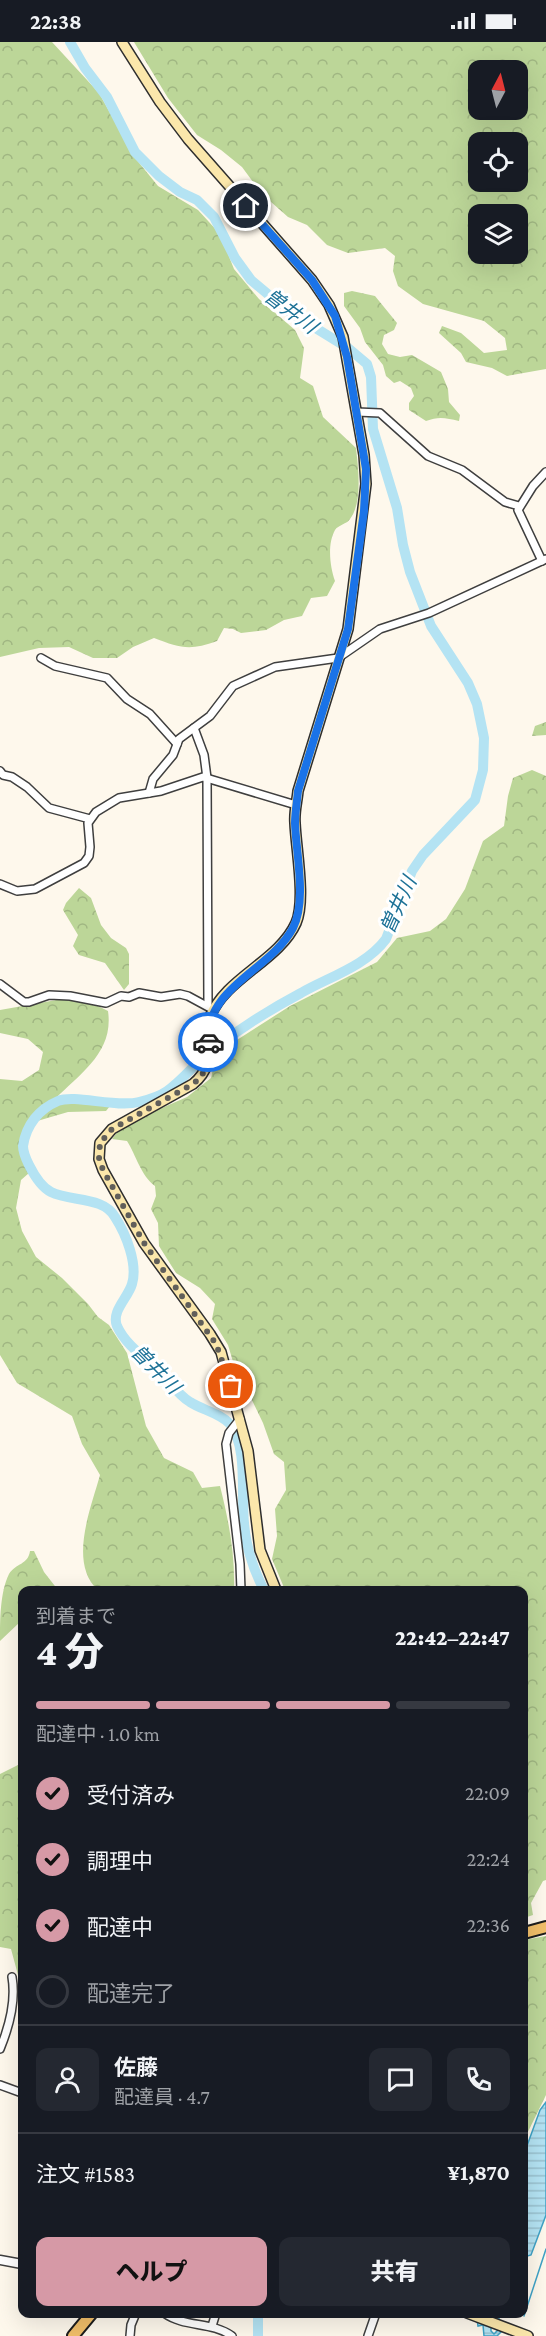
<!DOCTYPE html>
<html lang="ja">
<meta charset="utf-8">
<style>
:root{--surface:#171b24;--page:#242831;--text:#f1f3f6;--muted:#9ea1a6;--line:#363941;--accent:#d699a6}
body{margin:0;font-family:"Crimson Pro","Noto Sans JP",serif;background:var(--page);color:var(--text);height:100vh;display:flex;flex-direction:column;font-size:22px;white-space:nowrap}
*{box-sizing:border-box;margin:0}
p{font-size:20px;color:var(--muted)}
.icon{flex:none;width:33px;height:33px;fill:none;stroke:currentColor;stroke-width:2;stroke-linecap:round;stroke-linejoin:round}
.map{position:relative;flex:1;overflow:hidden}
.sheet{position:absolute;left:18px;top:1544px;width:510px;height:732px;display:flex;flex-direction:column;background:var(--surface);border-radius:12px;box-shadow:0 6px 24px #0002}
.sheet>*{flex:none}
.needle{width:39px;rotate:7deg}
.fabs{position:absolute;left:468px;top:18px;display:grid;gap:12px}
.fabs a{display:grid;place-items:center;width:60px;height:60px;border-radius:12px;background:var(--surface);box-shadow:0 6px 24px #0002;font-size:30px}
.pin{position:absolute;display:grid;place-items:center;width:51px;height:51px;color:#fff;margin:-26px;border:3px solid #fff;border-radius:50%;box-shadow:0 2px 6px #0007}
.courier{position:absolute;display:grid;place-items:center;width:60px;height:60px;margin:-30px;border:4px solid #1a73e8;border-radius:50%;background:#fff;color:#222;box-shadow:0 2px 8px #0007}
.headline em{font-style:normal;font-weight:800}
.headline div{display:flex;flex-direction:column-reverse}
.headline{display:flex;align-items:center;justify-content:space-between;height:102px;padding:0 18px}
h1{font-size:39px;font-weight:800;line-height:45px}
.bar{display:grid;grid-template-columns:repeat(4,1fr);gap:9px 6px;align-content:center;height:72px;padding:0 18px}
.bar i{height:8px;border-radius:4px;background:var(--line)}
.bar .current{background:var(--accent)}
.bar p{grid-column:span 4}
.line{display:flex;align-items:center;gap:15px;padding:0 18px;border-top:2px solid var(--line)}
.line div{flex:1}
.round{display:grid;place-items:center;flex:none;width:63px;height:63px;border-radius:12px;background:var(--page)}
ol{padding:0 18px;list-style:none}
li{display:flex;align-items:center;gap:18px;height:66px}
li p{margin-inline-start:auto}
li .icon{padding:6px;border-radius:50%;background:var(--accent);color:#111;stroke-width:4}
li:last-child{color:var(--muted)}
li i{width:33px;height:33px;border:3px solid var(--line);border-radius:50%}
.primary-button{display:flex;gap:12px;margin-top:auto;padding:12px 18px}
.primary-button a{flex:1;height:69px;border-radius:12px;background:var(--accent);color:#111;font-size:24px;font-weight:800;line-height:69px;text-align:center}
.primary-button a+a{background:var(--page);color:var(--text)}
.status{display:flex;justify-content:space-between;align-items:center;height:42px;padding:0 30px;background:var(--surface);direction:ltr}
.status svg{height:16px;fill:currentColor}
.map>svg:first-child{display:block}
.forest{fill:url(#forest-crowns);fill-rule:evenodd}
.water{fill:url(#water-rules);stroke:#3fa2c6;stroke-width:1.5}
.lines{fill:none;stroke-linecap:round;stroke-linejoin:round}
.stream{stroke:#3fa2c6;stroke-width:1.5}
.river{stroke:#b4e3f3;stroke-width:10}
.minor-casing{stroke:#3f3f3f;stroke-width:10}
.tertiary-casing{stroke:#3f3f3f;stroke-width:11}
.secondary-casing{stroke:#2e2e2e;stroke-width:12}
.primary-casing{stroke:#1d1d1d;stroke-width:14}
.minor{stroke:#fff;stroke-width:7}
.tertiary{stroke:#fff;stroke-width:8}
.secondary{stroke:#fbe7ab;stroke-width:9}
.primary{stroke:#f1be69;stroke-width:10}
.done{stroke:#615f5a;stroke-width:6;stroke-dasharray:0 10.8}
.route{stroke:#1a73e8;stroke-width:8}
.labels{text-anchor:middle;stroke-width:6;stroke-linejoin:round;paint-order:stroke}
.water-label{font-size:20px;font-style:italic;fill:#1d7297;stroke:#fff}
</style>
<div class="status"><b>22:38</b><svg viewBox="0 0 49 12"><path d="M0 12V9h3v3zM5 12V6h3v6zM10 12V3h3v9zM15 12V0h3v12zM26 1h20v11H26zM47 4h2v5h-2z"/></svg></div>
<div class="map">
<svg width="546" height="2294" viewBox="0 0 546 2294">
<defs>
<pattern id="forest-crowns" width="20" height="18" patternUnits="userSpaceOnUse" patternTransform="scale(1.5)"><rect width="20" height="18" fill="#bcd698"/><path d="M2 6a3 3 0 1 1 6 0M12 15a3 3 0 1 1 6 0" fill="none" stroke="#a0b682"/></pattern>
<pattern id="water-rules" width="6" height="5" patternUnits="userSpaceOnUse" patternTransform="scale(1.5)"><rect width="6" height="5" fill="#b4e3f3"/><path d="M0 2.5h6" fill="none" stroke="#9ac2cf"/></pattern>
</defs>
<rect width="100%" height="100%" fill="#fef8ec"/>
<!-- forest -->
<g class="forest">
<path d="M 0,0 L 52,0 L 99,51 L 136,117 L 158,144 L 198,168 L 220,192 L 234,227 L 259,257 L 295,288 L 304,306 L 300,336 L 313,344 L 323,375 L 356,406 C 358,425 363,460 350,477 C 347,482 338,483 335,488 C 327,502 330,525 335,539 L 327,554 L 311,556 L 302,574 L 284,578 L 266,588 L 241,591 L 233,587 L 224,586 L 217,599 C 190,609 180,606 154,596 L 133,605 L 117,616 L 93,616 L 69,605 L 39,606 L 0,615 Z"/>
<path d="M 134,0 L 546,0 L 546,327 L 507,334 L 492,326 L 466,320 L 461,311 L 439,291 L 442,284 L 461,291 L 484,311 L 507,308 L 505,296 L 484,279 L 423,262 L 398,244 L 393,229 L 395,214 L 385,206 L 348,211 L 327,203 L 307,183 L 288,175 L 262,152 L 242,125 L 221,108 L 197,93 L 168,56 ZM 478,28 L 518,28 L 518,68 L 478,68 ZM 478,100 L 518,100 L 518,140 L 478,140 ZM 518,172 L 518,212 L 478,212 L 478,172 Z"/>
<path d="M 352,249 L 375,254 L 397,281 L 394,288 L 384,293 L 382,302 L 388,312 L 400,315 L 412,313 L 441,330 L 448,347 L 449,360 L 460,373 L 459,379 C 446,376 439,374 426,379 L 409,368 L 409,361 L 414,354 L 411,346 L 400,339 L 394,341 L 386,334 L 383,323 L 365,300 L 360,286 L 344,264 L 344,251 Z"/>
<polygon points="546,680 546,693 532,694 535,684"/>
<path d="M 532,728 L 546,734 L 546,1838 L 543,1839 L 531,1861 L 533,1873 L 524,1876 L 524,1548 L 285,1548 L 272,1517 L 277,1494 L 275,1467 L 286,1448 L 284,1420 L 274,1412 L 263,1381 L 251,1356 L 240,1343 L 228,1303 L 212,1277 L 215,1262 L 200,1246 L 176,1231 L 159,1204 L 158,1181 L 151,1167 L 156,1154 L 155,1144 C 141,1134 136,1113 127,1099 L 112,1097 L 119,1088 L 148,1072 L 187,1055 L 211,1036 L 215,1018 L 226,1005 L 290,964 L 377,920 L 397,896 L 430,889 L 446,877 L 465,847 L 483,799 L 504,784 L 508,754 L 513,736 Z"/>
<polygon points="79,846 91,856 101,883 111,896 126,906 129,912 129,942 124,948 105,921 79,913 73,904 78,893 63,868 66,861"/>
<path d="M 62,957 L 98,964 L 108,969 C 114,1010 81,1031 55,1057 L 59,1061 L 74,1060 L 110,1064 L 106,1069 L 68,1070 L 27,1082 C 20,1103 19,1110 29,1131 L 21,1138 L 16,1166 L 22,1189 L 36,1215 L 62,1236 L 88,1262 L 98,1275 L 109,1283 L 127,1311 L 146,1384 L 164,1416 L 193,1430 L 202,1446 L 220,1444 C 229,1480 235,1511 234,1548 L 98,1548 C 68,1521 91,1466 100,1433 L 82,1402 L 72,1374 L 17,1341 L 0,1313 L 0,1037 L 22,1039 L 39,1028 L 43,1010 L 28,997 L 0,991 L 0,968 Z"/>
<path d="M 30,1509 L 34,1509 L 44,1530 L 58,1548 L 22,1548 L 20,1580 L 0,1599 C 0,1578 0,1550 9,1532 C 16,1521 28,1523 30,1509 Z"/>
<polygon points="22,1721 22,1934 18,1933 11,1907 0,1905 0,1732"/>
<polygon points="546,1894 546,2053 524,2098 524,1898"/>
</g>
<!-- water -->
<g class="water">
<polygon points="546,2060 546,2173 531,2213 524,2215 524,2112 540,2068"/>
<polygon points="476,2271 496,2271 499,2274 499,2277 491,2284 491,2289 494,2292 501,2285 503,2288 497,2294 484,2294 483,2283 478,2284"/>
</g>
<g class="lines">
<!-- stream -->
<polyline class="stream" points="524,2274 546,2207"/>
<!-- river -->
<g class="river">
<path d="M 70,0 L 85,26 L 107,55 L 135,110 L 159,134 L 180,150 L 197,158 L 214,175 L 235,216 L 251,238 L 288,269 L 348,306 L 367,322 L 371,335 L 373,387 L 397,466 L 403,503 L 410,530 L 431,584 L 468,641 L 477,662 L 484,696 L 483,728 L 475,758 L 423,813 L 412,829 L 386,897 C 366,924 329,935 301,951 C 271,967 239,987 212,1008 C 196,1020 183,1038 167,1049 C 160,1054 147,1058 139,1060 C 115,1066 75,1052 58,1059 C 39,1067 26,1083 23,1104 C 23,1111 26,1117 29,1123 C 34,1133 41,1145 51,1150 C 71,1160 103,1154 115,1175 C 126,1192 138,1222 132,1242 C 128,1256 111,1269 117,1284 C 126,1304 146,1316 162,1331 C 171,1341 178,1353 190,1360 C 202,1368 220,1371 230,1382 C 248,1404 241,1453 244,1481 C 246,1505 253,1527 264,1548"/>
<polyline points="258,2294 258,2271"/>
</g>
<defs>
<g id="minor">
<polyline points="357,370 380,371 428,414 462,428 505,460 519,464"/>
<polyline points="542,519 518,468 533,444 546,430"/>
<polyline points="41,616 55,624 107,636 127,657 150,672 177,702"/>
<polyline points="194,686 204,713 207,736 208,964"/>
<polyline points="0,729 3,733 12,735 27,745 49,766 90,777"/>
<polyline points="149,751 153,737 173,713 179,697 210,674 233,644 275,625 338,616 380,587 429,571 546,517"/>
<polyline points="0,842 17,849 35,847 84,821 89,814 90,805 88,781 96,770 119,756 161,749 203,735 296,763"/>
<polyline points="0,942 24,960 29,960 49,953 70,954 106,961 121,954 129,955 139,951 161,955 180,952 188,954 212,967"/>
<polyline points="240,1377 229,1391 226,1402 240,1522 241,1548"/>
<path d="M 0,2007 C 9,1985 16,1958 12,1935"/>
<polyline points="0,2043 22,2051"/>
<path d="M 164,2271 C 185,2286 211,2279 232,2294"/>
<polyline points="212,2284 216,2271"/>
<polyline points="130,2294 131,2283 136,2271"/>
<polyline points="368,2294 376,2271"/>
</g>
<polyline id="tertiary" points="0,2218 22,2222"/>
<g id="secondary">
<path d="M 122,0 L 160,60 L 188,97 L 312,238 L 329,263 L 343,295 L 364,413 L 366,442 L 348,587 L 298,749 C 297,760 294,770 295,781 C 296,807 306,858 296,881 C 279,919 225,936 210,975 C 201,1001 219,1021 193,1042 L 112,1087 L 100,1101 L 99,1117 L 103,1128 L 144,1201 L 210,1292 L 221,1310 L 248,1409 L 260,1508 L 276,1548"/>
<polyline points="467,2271 528,2294"/>
</g>
<g id="primary">
<polyline points="524,1891 546,1885"/>
<polyline points="73,2294 92,2271"/>
</g>
</defs>
<!-- minor casing -->
<use href="#minor" class="minor-casing"/>
<!-- tertiary casing -->
<use href="#tertiary" class="tertiary-casing"/>
<!-- secondary casing -->
<use href="#secondary" class="secondary-casing"/>
<!-- primary casing -->
<use href="#primary" class="primary-casing"/>
<!-- minor -->
<use href="#minor" class="minor"/>
<!-- tertiary -->
<use href="#tertiary" class="tertiary"/>
<!-- secondary -->
<use href="#secondary" class="secondary"/>
<!-- primary -->
<use href="#primary" class="primary"/>
</g>
<g class="lines">
<!-- done -->
<path class="done" d="M 208,1000 C 208,1018 209,1029 193,1042 L 112,1087 L 100,1101 L 99,1117 L 103,1128 L 144,1201 L 216,1302 L 231,1344"/>
<!-- route -->
<path class="route" d="M 208,1000 C 206,944 270,929 293,886 C 307,859 296,811 295,781 C 295,771 297,760 298,749 L 348,587 L 364,469 L 366,427 L 347,315 L 335,274 L 312,238 L 246,164"/>
</g>
<g class="labels">
<!-- water labels -->
<g class="water-label">
<text transform="translate(291 269) rotate(37)" y="7">曽井川</text>
<text transform="translate(398 863) rotate(-66)" y="7">曽井川</text>
<text transform="translate(156 1327) rotate(45)" y="7">曽井川</text>
</g>
</g>
</svg>
<div class="fabs">
<a><svg class="needle" viewBox="-14 -14 28 28"><path d="M0-13l5 13h-10z" fill="#e53935"/><path d="M0 13l5-13h-10z" fill="#9ea1a6"/></svg></a>
<a><svg class="icon" aria-label="locate" viewBox="0 0 24 24"><circle cx="12" cy="12" r="6"/><path d="M12 2v4M12 18v4M2 12h4M18 12h4"/></svg></a>
<a><svg class="icon" aria-label="layers" viewBox="0 0 24 24"><path d="M12 4l9 5-9 5-9-5zM3 14l9 5 9-5"/></svg></a>
</div>
<div class="pin" style="left:231px;top:1344px;background:#ea580c"><svg class="icon" aria-label="bag" viewBox="0 0 24 24"><path d="M5 8h14l-1 12H6zM9 8a3 3 0 0 1 6 0"/></svg></div>
<div class="pin" style="left:246px;top:164px;background:#1f2937"><svg class="icon" aria-label="home" viewBox="0 0 24 24"><path d="M3 11l9-7 9 7M6 9v11h12V9"/></svg></div>
<div class="courier" style="left:208px;top:1000px"><svg class="icon" aria-label="car" viewBox="0 0 24 24"><path d="M5 17H2v-5l4-1 3-4h7l3 4 3 1v5h-3M9 17h6M6 11h13"/><circle cx="7" cy="17" r="2"/><circle cx="17" cy="17" r="2"/></svg></div>
<section class="sheet">
<div class="headline"><div><h1>4 分</h1><p>到着まで</p></div><em>22:42–22:47</em></div>
<div class="bar"><i class="current"></i><i class="current"></i><i class="current"></i><i></i><p>配達中 · 1.0 km</p></div>
<ol>
<li><svg class="icon" aria-label="check" viewBox="0 0 24 24"><path d="M5 12l5 5 9-10"/></svg>受付済み<p>22:09</p></li>
<li><svg class="icon" aria-label="check" viewBox="0 0 24 24"><path d="M5 12l5 5 9-10"/></svg>調理中<p>22:24</p></li>
<li><svg class="icon" aria-label="check" viewBox="0 0 24 24"><path d="M5 12l5 5 9-10"/></svg>配達中<p>22:36</p></li>
<li><i></i>配達完了</li>
</ol>
<div class="line" style="height:108px"><a class="round"><svg class="icon" aria-label="person" viewBox="0 0 24 24"><circle cx="12" cy="8" r="4"/><path d="M4 21q1-7 8-7t8 7"/></svg></a><div><b>佐藤</b><p>配達員 · 4.7</p></div><a class="round"><svg class="icon" aria-label="chat" viewBox="0 0 24 24"><path d="M4 5h16v11H9l-5 4z"/></svg></a><a class="round"><svg class="icon" aria-label="phone" viewBox="0 0 24 24"><path d="M5 4h4l2 5-3 2q2 4 5 5l2-3 5 2v4C11 20 4 13 5 4z"/></svg></a></div>
<div class="line" style="height:78px"><div>注文 #1583</div><b>¥1,870</b></div>
<div class="primary-button"><a>ヘルプ</a><a>共有</a></div>
</section>
</div>
